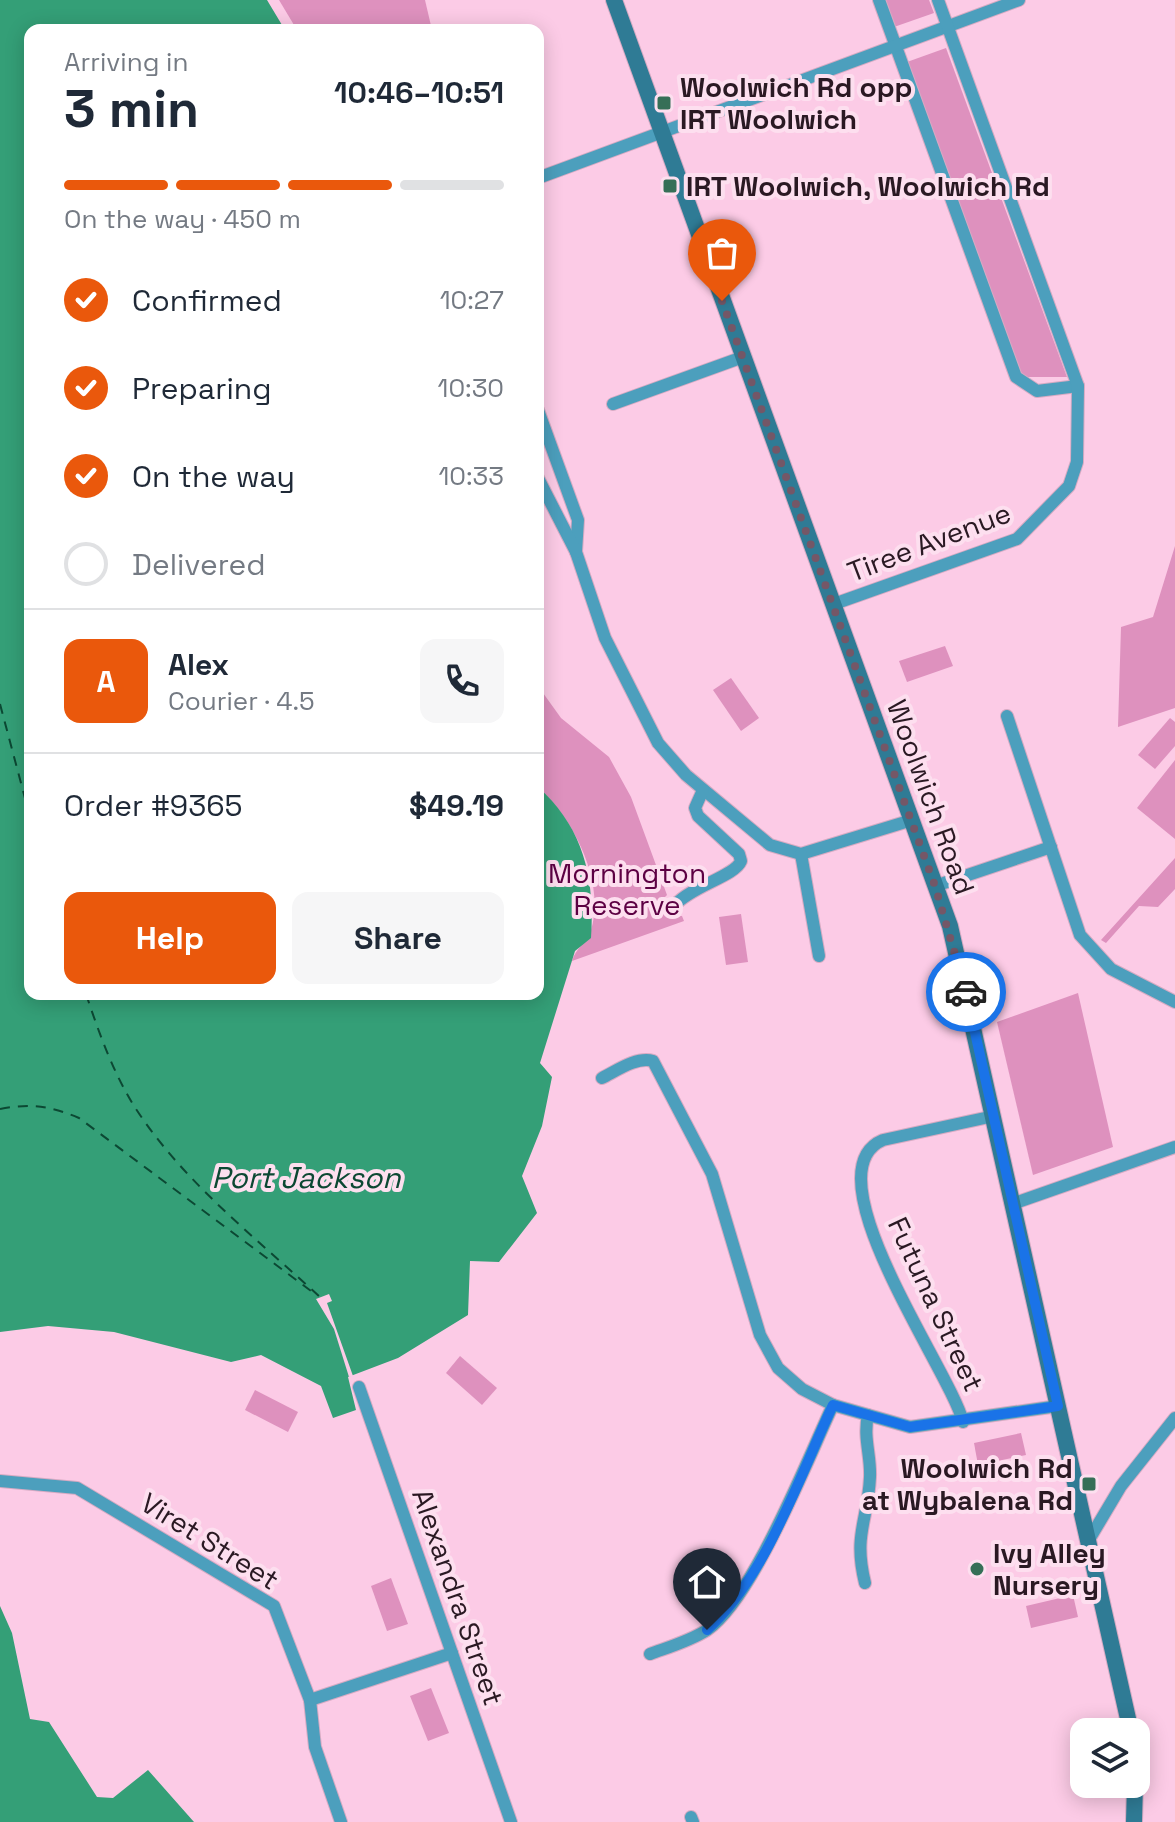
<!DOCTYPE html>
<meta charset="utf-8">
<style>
:root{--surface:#fff;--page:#f6f6f7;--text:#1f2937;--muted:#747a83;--line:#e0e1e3;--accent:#ea580c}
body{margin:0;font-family:"Space Grotesk",sans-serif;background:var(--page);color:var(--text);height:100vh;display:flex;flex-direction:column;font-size:30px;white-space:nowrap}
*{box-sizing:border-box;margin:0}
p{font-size:26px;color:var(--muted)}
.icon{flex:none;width:44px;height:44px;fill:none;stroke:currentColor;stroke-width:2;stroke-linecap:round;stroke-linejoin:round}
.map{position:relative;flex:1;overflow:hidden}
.sheet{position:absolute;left:24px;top:24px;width:520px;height:976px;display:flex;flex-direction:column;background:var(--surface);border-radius:16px;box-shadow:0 4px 20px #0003}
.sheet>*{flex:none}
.fabs{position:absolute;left:1070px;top:1718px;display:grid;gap:16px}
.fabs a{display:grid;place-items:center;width:80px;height:80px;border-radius:16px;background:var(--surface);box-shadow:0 4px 20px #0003;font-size:40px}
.pin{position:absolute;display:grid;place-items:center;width:68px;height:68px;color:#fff;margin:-82px -34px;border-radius:50% 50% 50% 0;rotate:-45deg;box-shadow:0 0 8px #0007}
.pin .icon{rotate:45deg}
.courier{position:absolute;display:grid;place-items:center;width:80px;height:80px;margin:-40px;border:6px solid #1a73e8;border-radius:50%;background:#fff;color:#222;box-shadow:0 2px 10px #0007}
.headline em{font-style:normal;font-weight:600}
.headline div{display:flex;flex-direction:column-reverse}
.headline{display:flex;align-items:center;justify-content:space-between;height:136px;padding:0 40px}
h1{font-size:52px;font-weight:600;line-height:60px}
.bar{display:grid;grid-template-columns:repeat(4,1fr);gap:12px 8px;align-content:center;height:96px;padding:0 40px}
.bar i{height:10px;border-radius:6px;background:var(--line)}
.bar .selected{background:var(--accent)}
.bar p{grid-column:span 4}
.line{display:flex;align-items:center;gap:20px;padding:0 40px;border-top:2px solid var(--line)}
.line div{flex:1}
.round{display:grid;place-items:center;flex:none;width:84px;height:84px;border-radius:16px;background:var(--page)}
ol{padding:0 40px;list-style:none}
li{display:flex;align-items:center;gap:24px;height:88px}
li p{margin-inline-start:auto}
li .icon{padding:8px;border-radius:50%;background:var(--accent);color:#fff;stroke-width:4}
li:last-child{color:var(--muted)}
li i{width:44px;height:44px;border:4px solid var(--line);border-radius:50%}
.button{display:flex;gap:16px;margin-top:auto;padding:16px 40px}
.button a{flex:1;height:92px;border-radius:16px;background:var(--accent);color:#fff;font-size:32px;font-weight:600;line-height:92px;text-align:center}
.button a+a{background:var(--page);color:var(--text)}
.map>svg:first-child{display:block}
.green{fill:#de91be}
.water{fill:#349f77}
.pier{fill:#fccbe6}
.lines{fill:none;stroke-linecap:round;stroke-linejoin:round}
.ferry{stroke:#0c4833;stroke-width:2;stroke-dasharray:10 8;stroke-linecap:butt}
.street-casing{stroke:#d6abc3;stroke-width:14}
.secondary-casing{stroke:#d6abc3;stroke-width:18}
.street{stroke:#4c9fbd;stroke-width:12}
.secondary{stroke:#2f7b95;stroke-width:16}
.done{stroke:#745767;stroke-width:8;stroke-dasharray:0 14.4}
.route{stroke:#1a73e8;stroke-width:10}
.poi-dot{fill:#366f57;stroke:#fddfef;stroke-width:3}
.labels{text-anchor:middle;stroke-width:8;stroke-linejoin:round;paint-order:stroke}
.poi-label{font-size:28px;font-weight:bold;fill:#2a1923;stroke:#fddfef;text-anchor:start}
.street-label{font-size:28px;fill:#2a1923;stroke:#fddfef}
.park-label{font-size:28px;fill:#5d0043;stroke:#fddfef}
.water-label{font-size:30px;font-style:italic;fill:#0c4833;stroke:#fddfef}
</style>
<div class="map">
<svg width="1175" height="1822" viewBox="0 0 1175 1822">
<rect width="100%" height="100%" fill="#fccbe6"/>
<!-- green -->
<g class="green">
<polygon points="279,0 425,0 432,30 297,30"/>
<polygon points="884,0 929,0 934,13 894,27"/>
<polygon points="946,48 1067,377 1022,377 907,62"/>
<polygon points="1175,546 1175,708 1118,727 1121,627 1153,617"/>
<polygon points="945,646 953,666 907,682 899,661"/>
<polygon points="731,678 759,718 741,731 713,690"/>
<path d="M 538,686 L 561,718 L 609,757 L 631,797 L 667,895 L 662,900 L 669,917 L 682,916 L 684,921 L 572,961 C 575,949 588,941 591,930 C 606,882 573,818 538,787 Z"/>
<polygon points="1170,718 1175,722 1175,746 1155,769 1138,755"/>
<polygon points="1175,760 1175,839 1137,808"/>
<polygon points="1175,858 1175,889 1158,907 1139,906 1106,943 1101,940"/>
<polygon points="741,914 748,962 726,965 719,917"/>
<polygon points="1078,993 1113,1147 1033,1175 997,1022"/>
<polygon points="460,1356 497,1388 482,1405 446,1373"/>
<polygon points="255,1390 298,1412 288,1432 245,1410"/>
<polygon points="1021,1433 1026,1455 978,1465 974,1443"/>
<polygon points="391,1578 408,1624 387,1631 371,1586"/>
<polygon points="1073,1595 1078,1617 1031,1628 1026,1606"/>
<polygon points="431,1688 449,1733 428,1741 410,1696"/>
</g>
<!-- water -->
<g class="water">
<path d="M 0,0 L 267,0 L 285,30 L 30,30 L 30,994 L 538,994 L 538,787 C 584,828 595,879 591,938 L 575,951 L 540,1063 L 552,1077 L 542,1126 L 522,1176 L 537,1213 L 499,1262 L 470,1261 L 468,1315 L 398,1358 L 348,1377 L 356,1410 L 333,1418 L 321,1386 L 261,1355 L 231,1362 L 114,1332 L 48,1326 L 0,1332 Z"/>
<polygon points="0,1606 12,1633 30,1719 49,1722 97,1797 113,1798 148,1770 194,1822 0,1822"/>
</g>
<!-- pier -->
<polygon class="pier" points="329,1294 332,1301 327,1303 353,1376 349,1377 334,1329 316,1299"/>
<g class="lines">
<!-- ferry -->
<g class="ferry">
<polyline points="0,704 30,817"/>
<path d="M 86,994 C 99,1033 115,1078 138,1112 C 186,1184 257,1239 320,1297"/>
<path d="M 0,1109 C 30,1103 51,1106 79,1118 L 311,1291"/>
</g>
<defs>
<g id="street">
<polyline points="879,0 1016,377 1037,391 1078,386"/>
<polyline points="538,178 1019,0"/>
<polyline points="613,404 743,357"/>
<polyline points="538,410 578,520 576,552 605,638 658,743 686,775 770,845 801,854 912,820"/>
<polyline points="538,478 576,552"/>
<polyline points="834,604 1017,539 1069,486 1077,462 1078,386 938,0"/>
<polyline points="1007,716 1080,935 1111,969 1175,1002"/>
<polyline points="801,854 819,956"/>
<polyline points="935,886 1051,847"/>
<path d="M 675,905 C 692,886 735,876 741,861 L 739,854 L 698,816 L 695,808 L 703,790"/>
<path d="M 602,1078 C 616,1071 637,1056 653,1061 L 712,1174 L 760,1335 L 778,1368 L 802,1389 L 833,1405 L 910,1427 L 1058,1406"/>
<polyline points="1015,1203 1175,1147"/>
<polyline points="359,1387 511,1822"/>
<path d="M 963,1422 C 951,1372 807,1172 883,1140 L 994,1116"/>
<polyline points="0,1481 77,1488 274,1606 310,1700 315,1747 341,1822"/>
<polyline points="1090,1538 1121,1486 1175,1418"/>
<path d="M 865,1583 C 853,1534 868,1521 870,1477 C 871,1455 863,1438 868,1415"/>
<path d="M 650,1654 C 669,1647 690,1641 707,1630 C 754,1597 807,1460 833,1405"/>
<polyline points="310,1700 452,1653"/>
<polyline points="691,1817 693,1822"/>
</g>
<g id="secondary">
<polyline points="614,0 950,926 1131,1732"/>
<polyline points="1136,1755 1136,1761"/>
<polyline points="1134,1822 1135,1784"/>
</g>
</defs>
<!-- street casing -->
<use href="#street" class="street-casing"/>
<!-- secondary casing -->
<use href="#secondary" class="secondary-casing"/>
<!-- street -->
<use href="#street" class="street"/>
<!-- secondary -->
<use href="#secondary" class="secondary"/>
</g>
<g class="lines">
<!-- done -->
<polyline class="done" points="722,301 935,886 966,992"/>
<!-- route -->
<path class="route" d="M 707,1630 C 766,1577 799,1477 833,1405 L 910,1427 L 1058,1406 L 966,992"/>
</g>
<!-- markers -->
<g class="poi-dot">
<rect x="656" y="95" width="16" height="16" rx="4"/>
<rect x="662" y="178" width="16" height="16" rx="4"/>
<rect x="1081" y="1476" width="16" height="16" rx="4"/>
<circle cx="977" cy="1569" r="8"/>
</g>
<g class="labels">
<!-- poi labels -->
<g class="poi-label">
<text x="680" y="97">Woolwich Rd opp<tspan x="680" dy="32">IRT Woolwich</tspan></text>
<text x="686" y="196">IRT Woolwich, Woolwich Rd</text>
<text x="1073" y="1478" text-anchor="end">Woolwich Rd<tspan x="1073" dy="32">at Wybalena Rd</tspan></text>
<text x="993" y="1563">Ivy Alley<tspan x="993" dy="32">Nursery</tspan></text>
</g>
<!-- street labels -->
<g class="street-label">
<text transform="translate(929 542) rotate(-21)" y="10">Tiree Avenue</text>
<text transform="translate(931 797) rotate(70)" y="10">Woolwich Road</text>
<text transform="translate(936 1304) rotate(65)" y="10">Futuna Street</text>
<text transform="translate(210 1541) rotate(32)" y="10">Viret Street</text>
<text transform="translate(458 1597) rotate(71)" y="10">Alexandra Street</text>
</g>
<!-- park labels -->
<g class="park-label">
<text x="627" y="883">Mornington<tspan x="627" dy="32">Reserve</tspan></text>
</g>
<!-- water labels -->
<g class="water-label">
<text x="306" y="1188">Port Jackson</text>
</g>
</g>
</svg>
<div class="fabs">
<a><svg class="icon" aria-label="layers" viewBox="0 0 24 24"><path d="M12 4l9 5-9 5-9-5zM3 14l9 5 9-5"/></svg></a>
</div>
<div class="pin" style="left:722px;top:301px;background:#ea580c"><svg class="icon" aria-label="bag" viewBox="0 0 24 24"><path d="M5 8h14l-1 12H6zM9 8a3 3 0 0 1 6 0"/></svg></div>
<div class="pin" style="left:707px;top:1630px;background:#1f2937"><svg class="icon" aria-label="home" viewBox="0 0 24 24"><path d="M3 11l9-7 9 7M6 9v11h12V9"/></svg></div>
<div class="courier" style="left:966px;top:992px"><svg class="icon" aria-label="car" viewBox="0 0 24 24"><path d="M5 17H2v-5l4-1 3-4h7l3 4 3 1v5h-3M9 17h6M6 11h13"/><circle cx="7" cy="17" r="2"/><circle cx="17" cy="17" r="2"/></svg></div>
<section class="sheet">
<div class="headline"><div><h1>3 min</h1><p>Arriving in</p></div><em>10:46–10:51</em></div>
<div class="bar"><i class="selected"></i><i class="selected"></i><i class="selected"></i><i></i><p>On the way · 450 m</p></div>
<ol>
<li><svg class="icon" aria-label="check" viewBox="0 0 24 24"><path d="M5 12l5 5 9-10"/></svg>Confirmed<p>10:27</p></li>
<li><svg class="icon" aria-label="check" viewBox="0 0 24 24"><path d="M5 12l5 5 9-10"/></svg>Preparing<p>10:30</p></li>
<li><svg class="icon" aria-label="check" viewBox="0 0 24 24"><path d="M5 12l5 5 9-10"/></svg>On the way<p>10:33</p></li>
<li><i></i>Delivered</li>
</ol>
<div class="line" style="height:144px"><b class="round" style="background:var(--accent);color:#fff">A</b><div><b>Alex</b><p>Courier · 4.5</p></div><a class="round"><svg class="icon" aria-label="phone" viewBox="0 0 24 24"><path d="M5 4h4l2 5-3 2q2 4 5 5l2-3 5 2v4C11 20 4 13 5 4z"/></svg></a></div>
<div class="line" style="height:104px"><div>Order #9365</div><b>$49.19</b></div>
<div class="button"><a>Help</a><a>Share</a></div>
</section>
</div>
